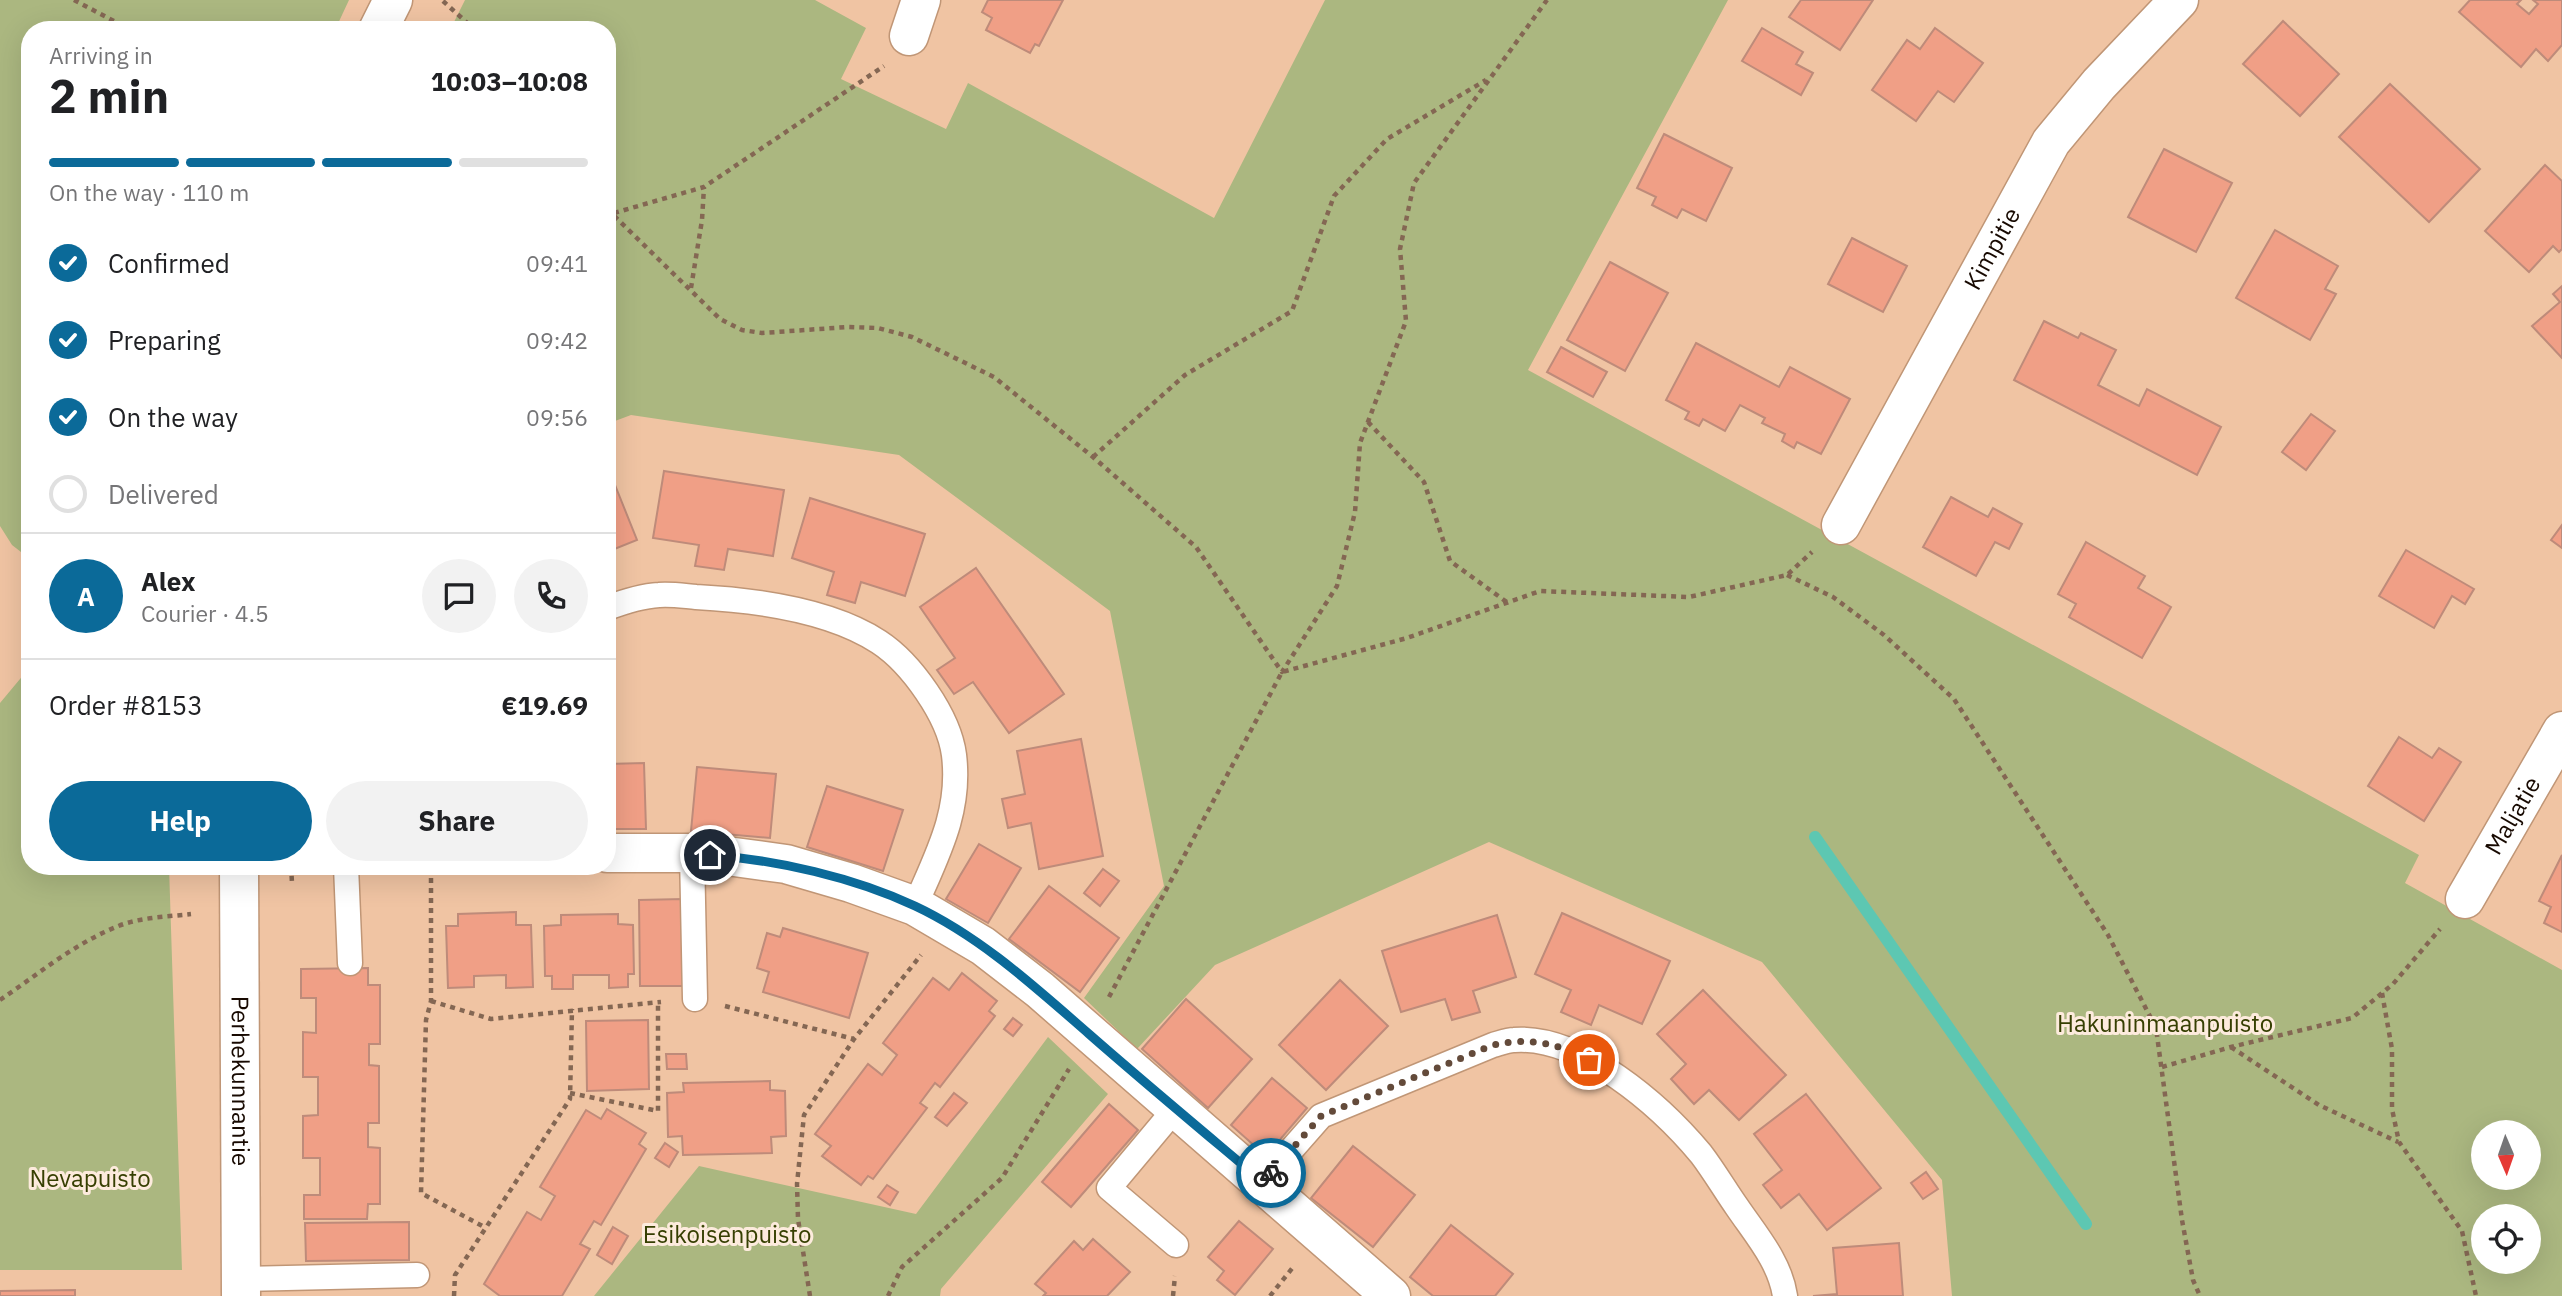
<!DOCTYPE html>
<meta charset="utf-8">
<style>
:root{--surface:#fff;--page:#f2f2f2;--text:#202124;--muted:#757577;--line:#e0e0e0;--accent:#0b6a99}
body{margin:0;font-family:"IBM Plex Sans",sans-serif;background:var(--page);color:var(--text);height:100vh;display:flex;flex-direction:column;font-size:26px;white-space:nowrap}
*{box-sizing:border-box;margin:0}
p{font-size:23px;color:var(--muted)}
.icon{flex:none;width:38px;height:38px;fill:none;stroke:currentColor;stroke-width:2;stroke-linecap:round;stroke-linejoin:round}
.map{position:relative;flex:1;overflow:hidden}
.panel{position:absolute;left:21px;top:21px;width:595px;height:854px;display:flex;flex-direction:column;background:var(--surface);border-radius:28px;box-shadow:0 7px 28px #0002}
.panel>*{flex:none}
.needle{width:46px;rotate:178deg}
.tools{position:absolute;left:2471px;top:1120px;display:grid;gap:14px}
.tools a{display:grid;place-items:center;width:70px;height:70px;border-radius:50%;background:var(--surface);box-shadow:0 7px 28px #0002;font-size:35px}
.pin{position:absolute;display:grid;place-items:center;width:60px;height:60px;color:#fff;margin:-30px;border:4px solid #fff;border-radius:50%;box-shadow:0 2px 7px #0007}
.courier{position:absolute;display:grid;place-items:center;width:70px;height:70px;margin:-35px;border:5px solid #0b6a99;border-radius:50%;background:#fff;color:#222;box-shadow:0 2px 9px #0007}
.overview em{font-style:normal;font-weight:700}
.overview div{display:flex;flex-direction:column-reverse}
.overview{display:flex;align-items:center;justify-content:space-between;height:119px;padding:0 28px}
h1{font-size:46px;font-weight:700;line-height:52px}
.bar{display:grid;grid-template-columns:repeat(4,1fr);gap:10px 7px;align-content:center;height:84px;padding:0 28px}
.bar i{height:9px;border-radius:5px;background:var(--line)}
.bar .on{background:var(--accent)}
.bar p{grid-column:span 4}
.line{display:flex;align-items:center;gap:18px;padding:0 28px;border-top:2px solid var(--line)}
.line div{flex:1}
.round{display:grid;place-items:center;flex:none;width:74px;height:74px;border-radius:37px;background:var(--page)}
ol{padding:0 28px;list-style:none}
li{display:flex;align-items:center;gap:21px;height:77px}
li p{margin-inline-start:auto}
li .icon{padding:7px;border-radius:50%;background:var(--accent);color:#fff;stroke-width:4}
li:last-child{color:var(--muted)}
li i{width:38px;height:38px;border:4px solid var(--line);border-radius:50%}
.button{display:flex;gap:14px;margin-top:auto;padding:14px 28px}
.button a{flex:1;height:80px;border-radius:42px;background:var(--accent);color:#fff;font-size:28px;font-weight:700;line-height:80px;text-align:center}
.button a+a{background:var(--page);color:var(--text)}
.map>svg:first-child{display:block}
.green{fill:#abb780;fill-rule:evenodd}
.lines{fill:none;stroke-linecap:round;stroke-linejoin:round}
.stream{stroke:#5dc7b2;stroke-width:12}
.building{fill:#f09f86;stroke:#be8b7a;stroke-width:2}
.service-casing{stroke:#c09676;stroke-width:27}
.minor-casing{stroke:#c09676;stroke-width:41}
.tertiary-casing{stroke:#c09676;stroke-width:41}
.path{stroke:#846753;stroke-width:4.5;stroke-dasharray:5 5;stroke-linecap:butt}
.service{stroke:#fff;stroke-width:24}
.minor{stroke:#fff;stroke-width:38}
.tertiary{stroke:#fff;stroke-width:38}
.done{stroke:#634a3a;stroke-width:7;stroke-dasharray:0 12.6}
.route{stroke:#0b6a99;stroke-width:9}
.labels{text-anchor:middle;stroke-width:6;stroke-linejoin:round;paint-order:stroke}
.street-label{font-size:24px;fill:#170901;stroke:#fdebdd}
.park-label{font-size:24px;fill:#363f02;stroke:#fdebdd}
</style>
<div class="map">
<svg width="2562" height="1296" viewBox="0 0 2562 1296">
<rect width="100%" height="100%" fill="#f0c4a3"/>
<!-- green -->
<g class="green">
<polygon points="0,0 349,0 335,30 30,30 30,559 12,545 0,526"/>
<path d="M 465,0 L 815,0 L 866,28 L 841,79 L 946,129 L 968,83 L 1214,218 L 1325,0 L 1728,0 L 1528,370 L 2419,855 L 2405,883 L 2562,970 L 2562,1296 L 1952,1296 L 1942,1180 L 1762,962 L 1489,842 L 1215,965 L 1137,1049 L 1084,998 L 1164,886 L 1110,611 L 899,455 L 631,415 L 607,424 L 607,30 L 450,30 ZM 2483,1132 L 2529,1132 L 2529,1178 L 2483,1178 ZM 2483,1216 L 2529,1216 L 2529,1262 L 2483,1262 Z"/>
<polygon points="30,667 30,866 169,866 182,1270 0,1270 0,703"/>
<polygon points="1048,1037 1108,1094 941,1289 940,1296 594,1296 699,1166 916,1214"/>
</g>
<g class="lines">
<!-- stream -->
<polyline class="stream" points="1815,837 2086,1224"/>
</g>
<!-- building -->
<g class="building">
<polygon points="988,0 1063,0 1039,46 1035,44 1030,53 986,30 992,18 982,12"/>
<polygon points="1801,0 1873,0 1840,50 1789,17"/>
<polygon points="2470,0 2521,0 2517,4 2529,14 2538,4 2533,0 2562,0 2562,45 2548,61 2536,49 2521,67 2459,12"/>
<polygon points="2283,21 2339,74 2300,116 2243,64"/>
<polygon points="1762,28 1803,52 1796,64 1813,73 1801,95 1742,61"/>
<polygon points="1935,28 1983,63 1954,102 1938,91 1916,121 1872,90 1907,40 1920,49"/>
<polygon points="2390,84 2480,169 2429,222 2339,137"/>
<polygon points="1664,134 1732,168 1706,221 1682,209 1677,218 1652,205 1656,197 1637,188"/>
<polygon points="2164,149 2232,183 2196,252 2128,217"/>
<polygon points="2545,165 2562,181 2562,249 2559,252 2553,246 2529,272 2485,231"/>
<polygon points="2275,230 2338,266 2325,289 2336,294 2310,340 2236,298"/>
<polygon points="1852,238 1907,266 1883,312 1828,284"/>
<polygon points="1610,262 1668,293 1625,371 1567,340"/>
<polygon points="2562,286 2562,358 2532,326 2560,302 2553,294"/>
<polygon points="2044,321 2078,338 2081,333 2116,350 2098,385 2139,406 2147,389 2221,427 2197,475 2014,380"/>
<polygon points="1696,343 1779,387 1790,367 1850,399 1821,454 1797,442 1794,448 1782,441 1785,434 1762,423 1765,418 1740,405 1725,431 1703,419 1699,426 1685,419 1689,412 1666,400"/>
<polygon points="1561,347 1607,372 1593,397 1547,372"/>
<polygon points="2311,414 2335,431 2306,470 2282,452"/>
<polygon points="664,471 784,490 773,556 728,549 724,570 695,566 699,545 653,538"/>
<polygon points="613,480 637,540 607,552 607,482"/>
<polygon points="1951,497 1988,517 1993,508 2022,524 2009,549 1995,542 1976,576 1923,547"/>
<polygon points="810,498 925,534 905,596 861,582 855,603 827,595 834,572 792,558"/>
<polygon points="2562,525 2562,548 2551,540"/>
<polygon points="2086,542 2145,576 2138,588 2171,607 2142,658 2069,617 2076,604 2058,594"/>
<polygon points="2406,550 2474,589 2465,604 2452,596 2434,628 2379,596"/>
<polygon points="976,568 1064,694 1009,733 973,682 954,694 937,670 955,658 920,607"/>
<polygon points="2399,737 2432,758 2439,748 2461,762 2424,821 2368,786"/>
<polygon points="1081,739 1103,856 1039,869 1031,823 1008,828 1002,799 1025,794 1017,751"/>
<polygon points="644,763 646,829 607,829 607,764"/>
<polygon points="697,767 776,774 770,838 691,831"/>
<polygon points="827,786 903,810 883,871 807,847"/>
<polygon points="979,844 1021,868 988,923 946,899"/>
<polygon points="2562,855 2562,932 2544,923 2551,907 2539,901"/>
<polygon points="1103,869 1119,881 1100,906 1084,893"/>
<polygon points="1049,886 1119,938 1080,992 1009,939"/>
<polygon points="683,899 684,986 640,986 639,900"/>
<polygon points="516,912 516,925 531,925 533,987 506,988 506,975 474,976 474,987 448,988 446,926 458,926 458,914"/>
<polygon points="1562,913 1670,961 1642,1024 1599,1005 1591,1025 1561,1012 1571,990 1535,974"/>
<polygon points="618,914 618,924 633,925 634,974 628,974 628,987 609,988 609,975 573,975 573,989 552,989 552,976 545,976 544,926 561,925 561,915"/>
<polygon points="1497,915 1516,977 1473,991 1480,1012 1452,1020 1445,999 1401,1012 1382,951"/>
<polygon points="783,928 868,953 849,1018 763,992 769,972 757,968 767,933 780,937"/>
<polygon points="368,968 368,985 380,985 380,1044 369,1044 369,1065 379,1066 379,1123 368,1123 368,1147 380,1148 380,1204 368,1204 367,1219 304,1219 304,1195 320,1195 320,1158 303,1158 303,1116 318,1115 318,1077 303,1077 303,1032 316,1033 316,998 301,998 301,969"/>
<polygon points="962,973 997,1001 989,1011 995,1016 940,1087 935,1083 920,1103 927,1108 873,1179 868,1176 861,1185 822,1156 831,1146 815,1134 868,1064 882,1075 897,1055 883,1043 933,978 949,990"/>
<polygon points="1340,980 1388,1026 1326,1090 1279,1045"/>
<polygon points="1703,990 1786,1075 1739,1120 1709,1090 1694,1104 1671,1079 1686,1064 1657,1034"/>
<polygon points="1186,999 1252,1059 1208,1108 1142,1049"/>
<polygon points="1013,1018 1022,1025 1013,1036 1004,1029"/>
<polygon points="648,1020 649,1089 587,1091 586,1021"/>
<polygon points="666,1054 686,1054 687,1069 667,1069"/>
<polygon points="1272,1078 1307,1108 1266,1156 1231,1125"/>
<polygon points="770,1081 770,1090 785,1091 786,1136 771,1137 772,1153 683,1155 682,1136 668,1137 667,1093 684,1092 683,1083"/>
<polygon points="954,1093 967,1103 947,1126 935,1117"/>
<polygon points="1806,1094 1881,1188 1827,1230 1799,1194 1781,1208 1763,1185 1782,1170 1754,1134"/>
<polygon points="1109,1104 1138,1130 1071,1207 1042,1182"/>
<polygon points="607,1109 646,1133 639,1144 646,1149 601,1225 594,1221 580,1244 590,1249 562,1296 500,1296 484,1284 527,1212 541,1220 555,1196 540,1187 586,1110 601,1119"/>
<polygon points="665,1143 678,1152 669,1167 655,1158"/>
<polygon points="1353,1146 1415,1195 1373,1247 1311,1198"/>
<polygon points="1926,1172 1938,1189 1923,1199 1911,1183"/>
<polygon points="887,1185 898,1192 890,1205 878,1197"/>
<polygon points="1239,1221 1273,1249 1235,1295 1217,1280 1224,1271 1208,1257"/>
<polygon points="409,1222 409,1260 306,1261 305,1223"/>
<polygon points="1451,1225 1513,1274 1495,1296 1433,1296 1410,1277"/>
<polygon points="613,1227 628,1236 612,1264 597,1255"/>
<polygon points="1093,1239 1130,1272 1107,1296 1043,1296 1046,1293 1035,1284 1074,1241 1083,1250"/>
<polygon points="1899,1243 1903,1296 1813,1296 1837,1294 1833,1248"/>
<polygon points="75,1290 75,1296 0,1296 0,1291"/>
</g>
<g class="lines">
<defs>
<g id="service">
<path d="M 607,608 C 623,602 642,596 659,595 C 671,594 684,596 696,597 C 753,600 830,610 879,642 C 911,663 949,716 954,755 C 961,812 937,855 915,906"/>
<polyline points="692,853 695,999"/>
<polyline points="346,866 350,963"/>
<polyline points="1176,1108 1109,1188 1176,1245"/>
<path d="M 1263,1182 L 1321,1116 L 1493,1045 C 1500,1043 1508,1040 1514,1040 C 1581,1035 1661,1106 1701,1154 C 1714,1171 1725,1190 1737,1207 C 1756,1235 1780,1262 1785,1296"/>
<polyline points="241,1279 417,1275"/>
</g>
<g id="minor">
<polyline points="909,36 921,0"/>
<path id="s1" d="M 1841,525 L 2051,142 L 2099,84 L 2179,0"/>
<polyline points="607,853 692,853 727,856 786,864 851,883 915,906 983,946 1040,990 1391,1296"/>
<path id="s2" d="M 2465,899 L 2562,731"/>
</g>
<g id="tertiary">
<polyline points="378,30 393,0"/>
<path id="s3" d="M 239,866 L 241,1296"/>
</g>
</defs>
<!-- service casing -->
<use href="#service" class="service-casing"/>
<!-- minor casing -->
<use href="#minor" class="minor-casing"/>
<!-- tertiary casing -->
<use href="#tertiary" class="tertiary-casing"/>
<!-- path -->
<g class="path">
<polyline points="74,0 131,30"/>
<polyline points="443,1 475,30"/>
<polyline points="607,209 720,319 742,330 762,333 848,327 878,328 912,337 994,377 1093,457 1196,547 1282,672 1337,586 1355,512 1360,443 1406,321 1400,249 1414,183 1547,0"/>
<polyline points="614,213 704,187 884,66"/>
<polyline points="691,288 702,220 704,187"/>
<polyline points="1368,422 1424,482 1450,561 1508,603"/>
<polyline points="1093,457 1185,375 1292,311 1334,196 1387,139 1486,80"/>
<polyline points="1787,575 1833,597 1884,635 1954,699 2108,935 2156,1028 2182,1220 2193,1280 2200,1296"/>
<polyline points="291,866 292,883"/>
<polyline points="431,878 431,1001 426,1020 421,1193 486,1228"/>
<polyline points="2382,993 2392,1049 2392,1109 2399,1142 2462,1231 2476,1296"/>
<polyline points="1109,997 1282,672 1407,638 1540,591 1689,597 1787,575 1812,552"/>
<path d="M 0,1000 C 37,975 74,944 116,927 C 139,917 166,917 191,914"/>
<polyline points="431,1001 491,1019 661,1002"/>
<polyline points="725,1006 854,1039"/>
<polyline points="2231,1047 2319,1105 2398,1142"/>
<polyline points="2162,1067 2231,1047 2352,1018 2393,984 2440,929"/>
<polyline points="570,1093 658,1111 658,1002"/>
<polyline points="454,1296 455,1275 570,1099 572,1009"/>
<polyline points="810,1296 798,1219 797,1184 804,1115 854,1039 921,955"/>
<polyline points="888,1296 902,1267 1002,1178 1069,1069"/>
<polyline points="1173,1296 1175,1276"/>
<polyline points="1270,1296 1294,1266"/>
</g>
<!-- service -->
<use href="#service" class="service"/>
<!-- minor -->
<use href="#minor" class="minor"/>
<!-- tertiary -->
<use href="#tertiary" class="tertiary"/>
</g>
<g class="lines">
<!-- done -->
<path class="done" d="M 1271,1173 L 1321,1116 L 1493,1045 C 1529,1037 1557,1043 1589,1060"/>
<!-- route -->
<path class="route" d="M 710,855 C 777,860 853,877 915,906 C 981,937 1035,987 1089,1034 C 1146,1084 1205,1133 1263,1182 L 1271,1173"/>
</g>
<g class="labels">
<!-- street labels -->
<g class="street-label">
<text dy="8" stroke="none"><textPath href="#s1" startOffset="315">Kimpitie</textPath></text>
<text dy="8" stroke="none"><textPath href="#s2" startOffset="96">Maljatie</textPath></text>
<text dy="8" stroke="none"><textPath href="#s3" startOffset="215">Perhekunnantie</textPath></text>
</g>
<!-- park labels -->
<g class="park-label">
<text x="2165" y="1032">Hakuninmaanpuisto</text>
<text x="90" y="1187">Nevapuisto</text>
<text x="727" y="1243">Esikoisenpuisto</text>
</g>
</g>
</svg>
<div class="tools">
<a><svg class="needle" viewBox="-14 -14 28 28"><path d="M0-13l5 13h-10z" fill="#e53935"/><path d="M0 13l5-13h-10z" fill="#757577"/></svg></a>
<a><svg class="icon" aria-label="locate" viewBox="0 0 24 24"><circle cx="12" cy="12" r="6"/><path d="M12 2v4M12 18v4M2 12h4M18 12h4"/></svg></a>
</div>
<div class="pin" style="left:1589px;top:1060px;background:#ea580c"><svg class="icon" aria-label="bag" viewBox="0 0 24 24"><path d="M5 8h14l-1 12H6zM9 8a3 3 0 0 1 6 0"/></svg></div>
<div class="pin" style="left:710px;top:855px;background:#1f2937"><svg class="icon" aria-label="home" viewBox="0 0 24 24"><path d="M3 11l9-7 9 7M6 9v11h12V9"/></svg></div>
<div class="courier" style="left:1271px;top:1173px"><svg class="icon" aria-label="bike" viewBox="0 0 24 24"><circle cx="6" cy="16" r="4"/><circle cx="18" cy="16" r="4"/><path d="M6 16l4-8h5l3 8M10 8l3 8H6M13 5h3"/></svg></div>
<section class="panel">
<div class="overview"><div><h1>2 min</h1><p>Arriving in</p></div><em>10:03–10:08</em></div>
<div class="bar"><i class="on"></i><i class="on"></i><i class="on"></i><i></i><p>On the way · 110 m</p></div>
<ol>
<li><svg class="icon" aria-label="check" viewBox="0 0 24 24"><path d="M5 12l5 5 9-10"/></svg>Confirmed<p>09:41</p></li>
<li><svg class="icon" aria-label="check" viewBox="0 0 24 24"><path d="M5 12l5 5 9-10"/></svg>Preparing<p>09:42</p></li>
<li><svg class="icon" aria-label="check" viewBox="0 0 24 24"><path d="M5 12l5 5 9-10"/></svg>On the way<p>09:56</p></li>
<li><i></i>Delivered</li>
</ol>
<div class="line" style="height:126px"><b class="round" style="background:var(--accent);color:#fff">A</b><div><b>Alex</b><p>Courier · 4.5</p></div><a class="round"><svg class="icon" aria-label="chat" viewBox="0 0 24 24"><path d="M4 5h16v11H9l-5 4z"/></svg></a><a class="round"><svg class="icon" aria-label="phone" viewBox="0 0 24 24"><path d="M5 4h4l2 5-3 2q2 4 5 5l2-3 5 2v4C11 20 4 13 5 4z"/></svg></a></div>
<div class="line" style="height:91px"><div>Order #8153</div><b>€19.69</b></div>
<div class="button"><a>Help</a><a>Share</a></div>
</section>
</div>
